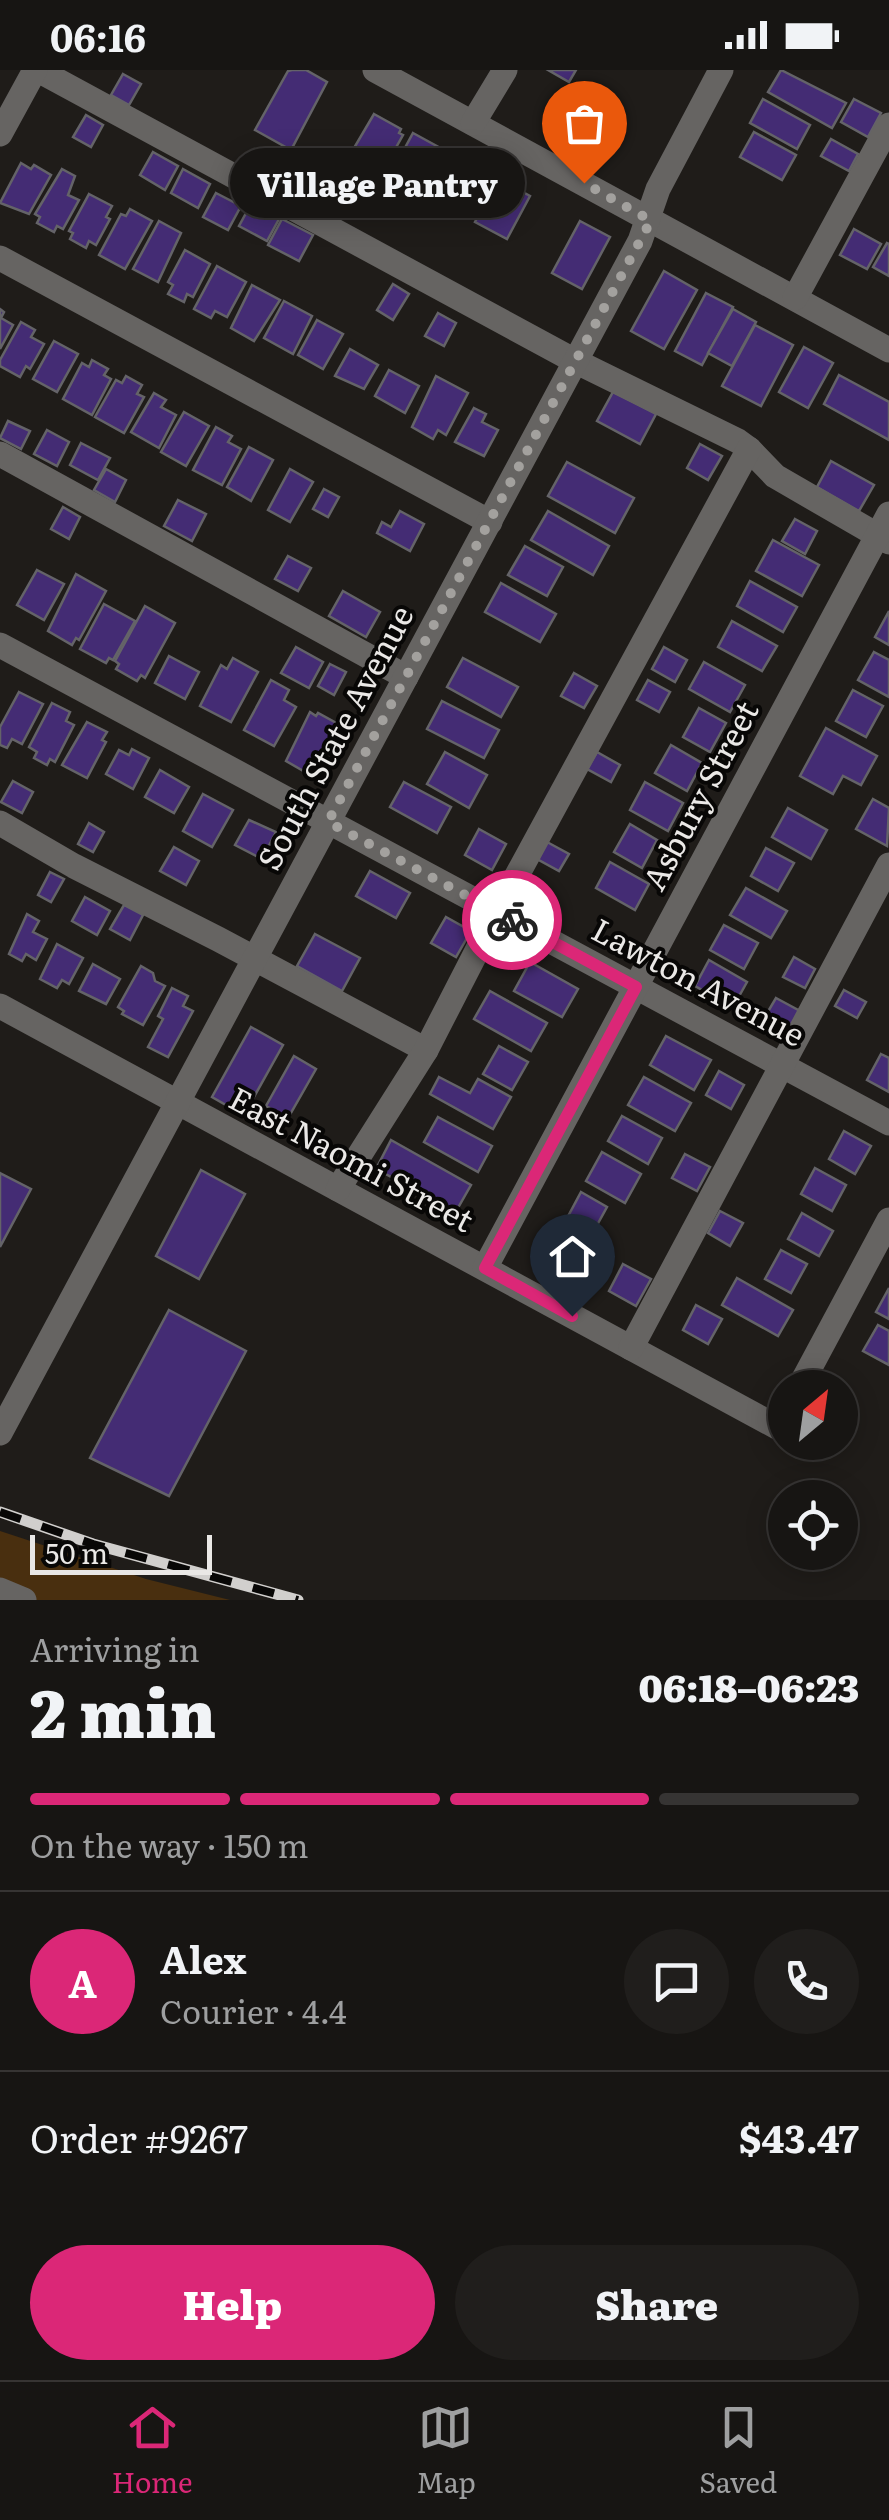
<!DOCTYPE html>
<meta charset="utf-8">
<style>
:root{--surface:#171513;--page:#201e1c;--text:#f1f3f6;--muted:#9e9fa0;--line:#363433;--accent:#db2777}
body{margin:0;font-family:Literata,serif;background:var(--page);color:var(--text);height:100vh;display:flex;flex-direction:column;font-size:38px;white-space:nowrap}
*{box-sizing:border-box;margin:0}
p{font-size:32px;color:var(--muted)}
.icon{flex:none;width:55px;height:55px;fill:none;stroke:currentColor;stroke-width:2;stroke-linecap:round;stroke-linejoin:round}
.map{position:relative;height:1530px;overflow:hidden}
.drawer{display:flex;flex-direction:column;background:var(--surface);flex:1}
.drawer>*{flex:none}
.needle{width:65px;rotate:29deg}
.buttons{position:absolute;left:768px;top:1300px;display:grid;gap:20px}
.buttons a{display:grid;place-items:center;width:90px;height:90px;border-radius:50%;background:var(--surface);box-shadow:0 5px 25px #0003,0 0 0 2px var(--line);font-size:50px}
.scale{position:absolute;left:30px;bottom:25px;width:182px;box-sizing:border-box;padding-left:10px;border:5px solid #eae8e6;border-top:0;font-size:28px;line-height:35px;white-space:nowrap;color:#eae8e6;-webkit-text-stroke:8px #080706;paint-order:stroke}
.pin{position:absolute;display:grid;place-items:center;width:85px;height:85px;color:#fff;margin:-102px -42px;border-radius:50% 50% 50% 0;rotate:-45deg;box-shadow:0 0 10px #0007}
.pin .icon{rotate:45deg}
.courier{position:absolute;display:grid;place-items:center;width:100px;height:100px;margin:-50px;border:8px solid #db2777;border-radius:50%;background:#fff;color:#222;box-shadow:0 2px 12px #0007}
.bubble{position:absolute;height:70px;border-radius:35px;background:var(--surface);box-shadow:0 5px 25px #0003,0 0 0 2px var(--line);font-size:32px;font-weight:800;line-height:70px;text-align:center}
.summary em{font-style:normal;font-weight:800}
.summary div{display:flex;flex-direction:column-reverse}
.summary{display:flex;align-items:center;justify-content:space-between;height:170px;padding:0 30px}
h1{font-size:65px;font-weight:800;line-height:75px}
.bar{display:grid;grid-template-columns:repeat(4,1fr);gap:15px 10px;align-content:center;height:120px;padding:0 30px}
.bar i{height:12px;border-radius:8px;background:var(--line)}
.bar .current{background:var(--accent)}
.bar p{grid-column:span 4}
.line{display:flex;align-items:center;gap:25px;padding:0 30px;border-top:2px solid var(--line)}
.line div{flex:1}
.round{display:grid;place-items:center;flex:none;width:105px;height:105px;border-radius:52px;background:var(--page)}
.primary-button{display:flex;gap:20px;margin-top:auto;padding:20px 30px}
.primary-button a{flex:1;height:115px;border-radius:60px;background:var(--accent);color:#fff;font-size:40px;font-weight:800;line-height:115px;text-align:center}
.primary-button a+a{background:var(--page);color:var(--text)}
.status{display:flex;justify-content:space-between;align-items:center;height:70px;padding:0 50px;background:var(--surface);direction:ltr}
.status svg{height:28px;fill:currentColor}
.dock{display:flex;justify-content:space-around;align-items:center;height:140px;border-top:2px solid var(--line);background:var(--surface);font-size:28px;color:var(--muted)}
.dock a{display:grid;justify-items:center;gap:5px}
.dock .current{color:var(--accent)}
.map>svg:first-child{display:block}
.green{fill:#492f0f}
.building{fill:#442c74;stroke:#646368;stroke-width:2.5}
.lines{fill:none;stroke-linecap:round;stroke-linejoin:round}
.minor{stroke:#666462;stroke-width:25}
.rail-casing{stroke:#d1cfcd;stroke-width:11}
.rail{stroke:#080706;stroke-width:8;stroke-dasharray:22;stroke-linecap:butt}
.done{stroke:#a3a19e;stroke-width:10;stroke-dasharray:0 18}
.route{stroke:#db2777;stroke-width:12}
.labels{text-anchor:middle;stroke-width:8;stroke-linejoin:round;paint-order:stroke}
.street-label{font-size:32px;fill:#eae8e6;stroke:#080706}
</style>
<div class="status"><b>06:16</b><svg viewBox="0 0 49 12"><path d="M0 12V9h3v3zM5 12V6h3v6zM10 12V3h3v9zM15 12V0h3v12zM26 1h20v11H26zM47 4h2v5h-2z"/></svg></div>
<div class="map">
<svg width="889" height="1530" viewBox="0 0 889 1530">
<rect width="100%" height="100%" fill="#1f1c19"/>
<!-- green -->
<polygon class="green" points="0,1461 146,1509 230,1530 0,1530"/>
<!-- building -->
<g class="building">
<polygon points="292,0 306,0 327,12 291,80 255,60 288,1"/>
<polygon points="548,0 576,0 569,12"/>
<polygon points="781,0 846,33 832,58 768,22"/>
<polygon points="123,4 141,14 129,35 111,25"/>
<polygon points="763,29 810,55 797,79 750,53"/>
<polygon points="854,29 881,43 868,67 841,52"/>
<polygon points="374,44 401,59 399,63 403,65 376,113 344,95"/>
<polygon points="86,45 103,55 91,77 73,67"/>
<polygon points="754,62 796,85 782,110 740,87"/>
<polygon points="413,63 444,80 412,139 381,122"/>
<polygon points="831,69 858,84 849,101 821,86"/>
<polygon points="153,82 178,96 165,120 140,105"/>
<polygon points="448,91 477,108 463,132 434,116"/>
<polygon points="21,93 31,99 34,95 51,105 29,144 0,133"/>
<polygon points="62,99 75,106 68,125 79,130 63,159 57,156 54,162 37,153 40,147 35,144"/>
<polygon points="183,99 210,114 198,138 171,123"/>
<polygon points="499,109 530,126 507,169 475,152"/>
<polygon points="216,123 241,136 228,160 203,147"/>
<polygon points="89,124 112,136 106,147 110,149 96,175 89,171 86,178 70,169 73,163 69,161"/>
<polygon points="251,134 279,149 267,171 239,156"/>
<polygon points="130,139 152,151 125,199 99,185 121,144 126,146"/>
<polygon points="282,149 313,165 299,191 268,175"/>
<polygon points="159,151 181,163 158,212 133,199"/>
<polygon points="580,151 610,167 582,219 552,203"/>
<polygon points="854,159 881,174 867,199 840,185"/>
<polygon points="887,173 889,174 889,206 873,197"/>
<polygon points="185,180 210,194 193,227 187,224 184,232 168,224 173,215 168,212"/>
<polygon points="217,196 246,212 227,247 215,241 211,248 194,239"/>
<polygon points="664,201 697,220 664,279 631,261"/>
<polygon points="393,214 409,224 393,250 377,240"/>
<polygon points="252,215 280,230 254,271 231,258"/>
<polygon points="706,223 733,237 702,295 675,281"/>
<polygon points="284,231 312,246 293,284 264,268"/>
<polygon points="0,239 4,242 1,248 13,255 0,279"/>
<polygon points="733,239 756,252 732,296 708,283"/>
<polygon points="438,243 456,253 444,276 425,266"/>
<polygon points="317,250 343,264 323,299 298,285"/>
<polygon points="21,252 35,260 31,267 44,274 30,299 26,296 20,307 0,296 0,290"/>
<polygon points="755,255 793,275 761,336 722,316"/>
<polygon points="54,271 78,284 57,322 33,309"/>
<polygon points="804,277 833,293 808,338 779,322"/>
<polygon points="350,279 378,295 364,319 335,306"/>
<polygon points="92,290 108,299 104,305 111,309 92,345 63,329 82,293 89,297"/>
<polygon points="389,300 419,316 405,343 375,326"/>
<polygon points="839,305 889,332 889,370 824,334"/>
<polygon points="126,306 142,315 137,324 144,327 124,363 95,347 116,310 122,313"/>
<polygon points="436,306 468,323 446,365 438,360 433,369 412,357"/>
<polygon points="613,322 656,344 640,374 597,351"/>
<polygon points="154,323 166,330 161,337 176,345 159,378 131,362"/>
<polygon points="474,338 486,344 482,352 498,360 484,386 455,372"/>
<polygon points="184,342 209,356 186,396 161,382"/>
<polygon points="8,351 30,361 21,379 0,368"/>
<polygon points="216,357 232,366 228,372 241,379 222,415 193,400"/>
<polygon points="47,360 69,372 57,396 34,384"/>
<polygon points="81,373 110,388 98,410 70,395"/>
<polygon points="700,374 722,386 708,410 687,398"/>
<polygon points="249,377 273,390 251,431 227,417"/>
<polygon points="831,391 874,415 859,441 817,417"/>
<polygon points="567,392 634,428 615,463 548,426"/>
<polygon points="106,399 126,410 115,432 94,420"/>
<polygon points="290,399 313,412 290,452 268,440"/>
<polygon points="324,419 339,427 328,447 313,439"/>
<polygon points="178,430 206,444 192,471 164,456"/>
<polygon points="63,437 80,447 69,469 51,459"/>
<polygon points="400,441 424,454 410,481 377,463 382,452 391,457"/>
<polygon points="548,441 609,476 593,505 531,470"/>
<polygon points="795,449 817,461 805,484 782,471"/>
<polygon points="773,470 819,495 802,526 756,501"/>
<polygon points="525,476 563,497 547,526 508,505"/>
<polygon points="288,486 311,498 298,521 275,509"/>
<polygon points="37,500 64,514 44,550 17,535"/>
<polygon points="76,504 106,521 79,570 76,568 72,575 48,561"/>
<polygon points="750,511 797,537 783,562 737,536"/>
<polygon points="501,513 556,544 540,572 485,542"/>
<polygon points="343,521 380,542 366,567 329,546"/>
<polygon points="104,534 135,551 113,590 109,588 106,593 80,579"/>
<polygon points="145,536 175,553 145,608 141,605 137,611 116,599 119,594 115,591"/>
<polygon points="889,541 889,575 875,567"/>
<polygon points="732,551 777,576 762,601 718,577"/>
<polygon points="296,577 323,592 309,618 281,603"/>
<polygon points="664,577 687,590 675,612 652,599"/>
<polygon points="874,582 889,590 889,627 858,610"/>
<polygon points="169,586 199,602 185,629 155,613"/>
<polygon points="233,588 258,602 231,652 200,636 221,595 227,599"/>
<polygon points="463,588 518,617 501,647 447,617"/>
<polygon points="704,592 745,615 730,642 689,619"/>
<polygon points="330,594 346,602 334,625 318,616"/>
<polygon points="574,603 597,616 584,638 561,626"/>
<polygon points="271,610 289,620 284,630 296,637 274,676 244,660"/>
<polygon points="648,610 670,622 659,642 637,630"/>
<polygon points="853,620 883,636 866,667 836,651"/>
<polygon points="19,622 43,634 22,674 12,669 7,678 0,675 0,657"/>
<polygon points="442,631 499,660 484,688 427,659"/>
<polygon points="52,633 70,642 66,651 74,655 55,692 50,689 47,695 34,688 37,682 29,677"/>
<polygon points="699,638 726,653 710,682 683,667"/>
<polygon points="310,642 316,646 318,643 340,655 319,699 316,697 312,706 286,691"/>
<polygon points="87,652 107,662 102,670 106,672 87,708 62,695"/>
<polygon points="826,658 877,686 861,715 843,706 833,724 800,706"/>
<polygon points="671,675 702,693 687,721 655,703"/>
<polygon points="132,679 149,688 133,719 106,704 119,680 129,685"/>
<polygon points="445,682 487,705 469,738 427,714"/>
<polygon points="597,682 620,695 611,712 587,699"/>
<polygon points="160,700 189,717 174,743 145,727"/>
<polygon points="13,711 33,722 22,743 1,732"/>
<polygon points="404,712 451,737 437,763 390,737"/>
<polygon points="645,712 683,733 668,761 630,740"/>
<polygon points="203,724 233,740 212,777 183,761"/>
<polygon points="873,729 889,738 887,776 856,759"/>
<polygon points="788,738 827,760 811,789 772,767"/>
<polygon points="249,750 276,762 262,789 235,775"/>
<polygon points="89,753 104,762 93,782 78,774"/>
<polygon points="630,754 657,770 642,798 614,782"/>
<polygon points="479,759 506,774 492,800 465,785"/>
<polygon points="547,772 569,784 559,801 537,789"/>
<polygon points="174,777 199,791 186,815 160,801"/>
<polygon points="766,778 794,793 778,821 751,806"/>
<polygon points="610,792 649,814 635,840 596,818"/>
<polygon points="370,801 410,823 396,848 356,826"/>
<polygon points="50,802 64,809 51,832 38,825"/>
<polygon points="746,818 787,841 771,868 730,845"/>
<polygon points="85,827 110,841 97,865 72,851"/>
<polygon points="124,835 143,845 130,870 110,859"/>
<polygon points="27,844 39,851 33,862 47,869 36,890 26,884 22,891 9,884"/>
<polygon points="446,847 471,861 456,887 431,873"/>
<polygon points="724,855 758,873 744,899 710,880"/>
<polygon points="315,864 360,888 342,921 297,896"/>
<polygon points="57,874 83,888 69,914 62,910 57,918 40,909"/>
<polygon points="794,887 815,899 805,918 783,907"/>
<polygon points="709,890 747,912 733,937 695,916"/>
<polygon points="530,892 578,919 562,947 514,921"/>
<polygon points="93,894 120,909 106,934 79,921"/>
<polygon points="141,896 153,903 155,911 165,916 143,955 122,944 124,941 118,937"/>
<polygon points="172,918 188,926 183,936 193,941 168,987 148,977 163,949 158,946"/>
<polygon points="844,920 866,932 857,948 835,936"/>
<polygon points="490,921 547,953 531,981 474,949"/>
<polygon points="776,928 800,941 787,963 763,950"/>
<polygon points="251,957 283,975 250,1034 239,1028 233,1039 212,1027"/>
<polygon points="666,966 711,990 694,1020 650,995"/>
<polygon points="499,976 528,992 512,1020 483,1004"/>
<polygon points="881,984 889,988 889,1022 867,1010"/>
<polygon points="294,986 316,999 288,1048 266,1036"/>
<polygon points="719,1001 744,1015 731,1039 706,1025"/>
<polygon points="439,1007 470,1023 478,1009 511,1027 493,1059 430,1024"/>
<polygon points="644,1007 691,1033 675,1061 628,1035"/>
<polygon points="622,1046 662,1068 648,1094 608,1071"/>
<polygon points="438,1047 492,1076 478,1102 424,1072"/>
<polygon points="844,1061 871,1076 855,1104 829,1089"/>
<polygon points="391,1070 471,1115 455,1143 406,1116 403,1123 389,1115 393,1108 376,1099"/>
<polygon points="602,1082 641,1104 625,1133 586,1111"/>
<polygon points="685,1084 710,1097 697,1121 672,1108"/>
<polygon points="815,1098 846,1115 832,1141 801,1124"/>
<polygon points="201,1100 245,1124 199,1209 156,1186"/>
<polygon points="0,1103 31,1119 0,1177"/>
<polygon points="581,1122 607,1137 591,1166 565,1152"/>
<polygon points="720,1141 743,1153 730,1176 708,1163"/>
<polygon points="802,1143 833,1161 819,1186 788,1169"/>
<polygon points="557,1162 585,1176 567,1209 540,1194"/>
<polygon points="781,1180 807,1194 791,1223 765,1209"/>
<polygon points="623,1194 651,1209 636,1236 609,1221"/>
<polygon points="737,1208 793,1240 778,1266 722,1235"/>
<polygon points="889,1218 889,1249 876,1242"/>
<polygon points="696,1235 722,1249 708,1274 683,1260"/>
<polygon points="169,1240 246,1281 169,1426 90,1388"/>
<polygon points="878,1255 889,1261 889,1295 863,1281"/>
</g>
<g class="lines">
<!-- minor -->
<g class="minor">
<polyline points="38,0 575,291 738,371 749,379 775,406 889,472"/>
<polyline points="375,0 889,280"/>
<polyline points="473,53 505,0"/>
<polyline points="0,64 35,0"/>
<polyline points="0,188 490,452"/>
<polyline points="795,228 889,55"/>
<polyline points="0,384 406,607"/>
<polyline points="0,575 889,1053"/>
<polyline points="0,753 74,796 218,869 426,980"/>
<polyline points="0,936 777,1357 785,1343"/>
<polyline points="338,1119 426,980 497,842 749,379"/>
<polyline points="485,1198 889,444"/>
<polyline points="631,1278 889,795"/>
<polyline points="799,1318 889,1150"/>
<polyline points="0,1363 640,171 658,119 721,0"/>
<polyline points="0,1520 24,1530"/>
</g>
<defs>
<polyline id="rail" points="0,1442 93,1474 298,1530"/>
</defs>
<!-- rail casing -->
<use href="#rail" class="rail-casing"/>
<!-- rail -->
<use href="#rail" class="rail"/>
</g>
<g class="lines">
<!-- done -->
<polyline class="done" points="512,850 328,752 648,156 650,150 584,113"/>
<!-- route -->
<polyline class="route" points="512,850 636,917 485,1198 572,1246"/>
</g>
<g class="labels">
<!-- street labels -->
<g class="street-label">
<text transform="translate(336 668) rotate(-62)" y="11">South State Avenue</text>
<text transform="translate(701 726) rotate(-62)" y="11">Asbury Street</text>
<text transform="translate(698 913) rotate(28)" y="11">Lawton Avenue</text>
<text transform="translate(351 1090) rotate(28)" y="11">East Naomi Street</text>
</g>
</g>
</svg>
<div class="buttons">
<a><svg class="needle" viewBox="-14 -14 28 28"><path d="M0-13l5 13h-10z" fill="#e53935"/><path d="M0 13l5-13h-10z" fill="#9e9fa0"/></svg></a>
<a><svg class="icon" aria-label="locate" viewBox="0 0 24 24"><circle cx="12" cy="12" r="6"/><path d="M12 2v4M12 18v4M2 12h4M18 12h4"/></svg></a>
</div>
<div class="scale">50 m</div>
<div class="pin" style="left:584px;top:113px;background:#ea580c"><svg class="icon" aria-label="bag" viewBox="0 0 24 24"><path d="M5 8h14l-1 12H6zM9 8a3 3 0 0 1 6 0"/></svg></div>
<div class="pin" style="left:572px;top:1246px;background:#1f2937"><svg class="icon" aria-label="home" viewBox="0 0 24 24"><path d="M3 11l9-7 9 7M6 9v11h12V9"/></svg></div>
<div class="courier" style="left:512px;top:850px"><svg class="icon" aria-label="bike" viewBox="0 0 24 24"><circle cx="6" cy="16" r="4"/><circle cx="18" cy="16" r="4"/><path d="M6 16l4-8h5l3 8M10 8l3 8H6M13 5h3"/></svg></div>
<div class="bubble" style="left:230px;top:78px;width:295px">Village Pantry</div>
</div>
<section class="drawer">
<div class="summary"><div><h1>2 min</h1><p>Arriving in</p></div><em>06:18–06:23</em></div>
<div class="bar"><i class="current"></i><i class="current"></i><i class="current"></i><i></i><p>On the way · 150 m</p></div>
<div class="line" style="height:180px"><b class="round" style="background:var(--accent);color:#fff">A</b><div><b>Alex</b><p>Courier · 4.4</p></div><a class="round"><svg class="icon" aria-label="chat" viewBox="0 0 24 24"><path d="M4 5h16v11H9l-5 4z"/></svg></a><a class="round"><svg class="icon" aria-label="phone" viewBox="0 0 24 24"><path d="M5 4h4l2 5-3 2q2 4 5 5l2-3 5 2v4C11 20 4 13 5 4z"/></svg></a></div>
<div class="line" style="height:130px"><div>Order #9267</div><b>$43.47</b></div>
<div class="primary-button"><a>Help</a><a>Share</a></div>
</section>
<nav class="dock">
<a class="current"><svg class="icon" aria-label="home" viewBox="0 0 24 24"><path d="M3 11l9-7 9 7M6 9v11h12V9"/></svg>Home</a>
<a><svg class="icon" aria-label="map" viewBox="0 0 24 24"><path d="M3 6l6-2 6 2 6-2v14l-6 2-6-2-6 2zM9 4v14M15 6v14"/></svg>Map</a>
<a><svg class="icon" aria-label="saved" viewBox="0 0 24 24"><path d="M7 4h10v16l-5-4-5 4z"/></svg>Saved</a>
</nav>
